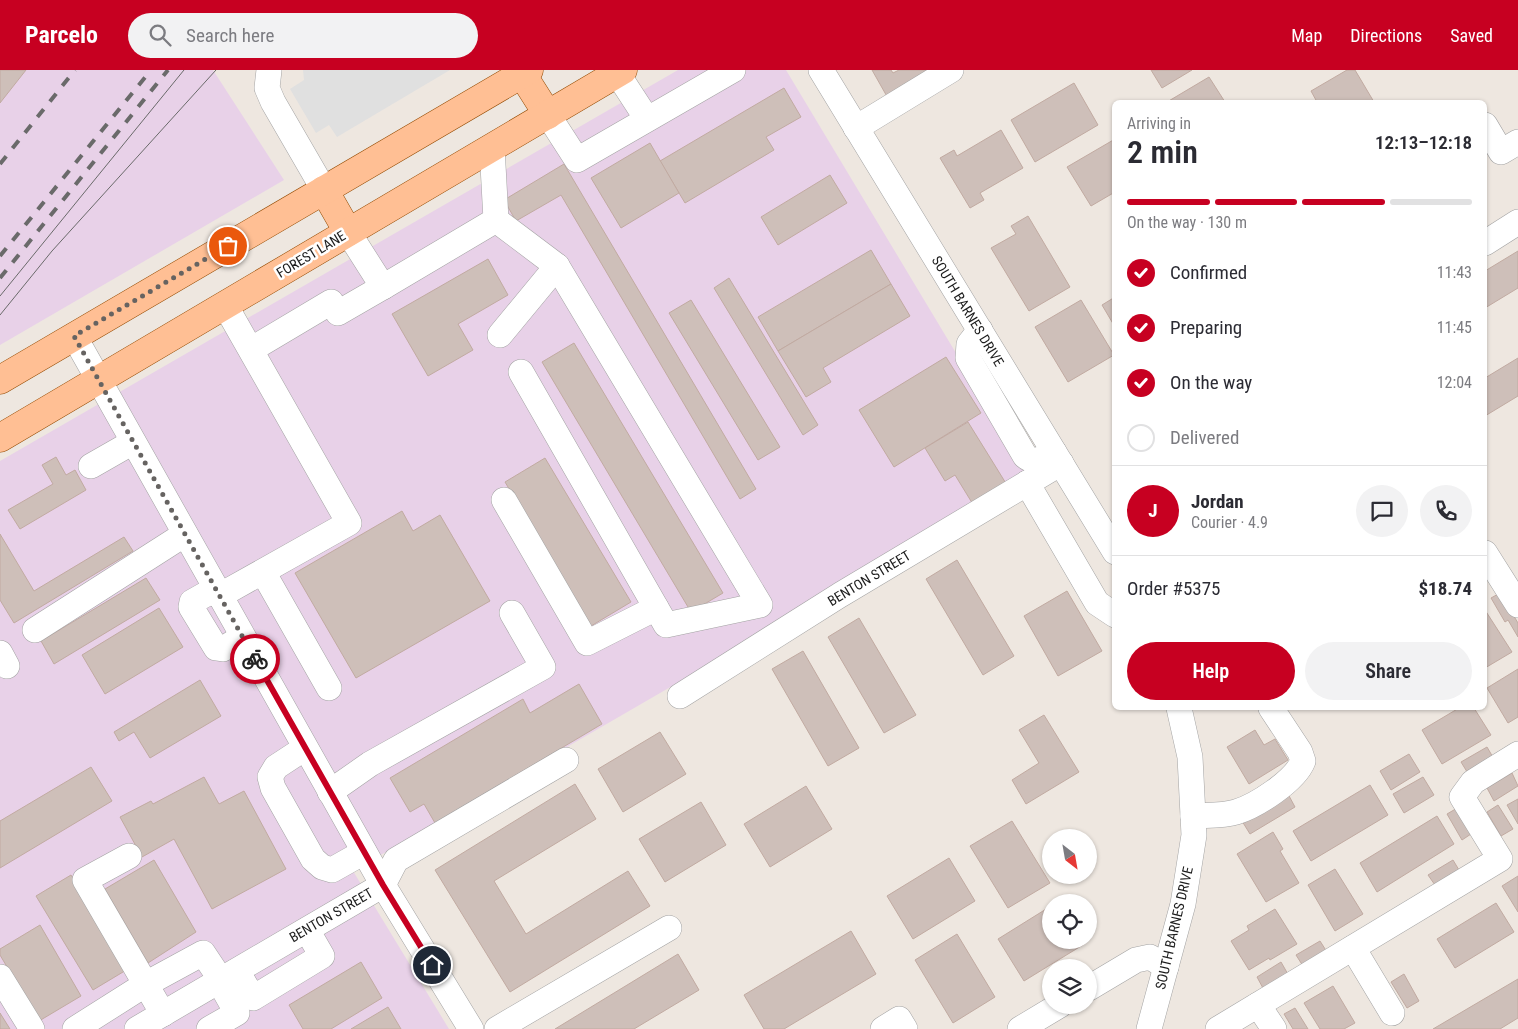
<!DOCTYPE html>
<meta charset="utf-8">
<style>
:root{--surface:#fff;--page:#f2f2f3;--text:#2b2b33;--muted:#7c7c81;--line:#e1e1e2;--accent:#c70021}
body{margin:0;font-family:"Roboto Condensed",sans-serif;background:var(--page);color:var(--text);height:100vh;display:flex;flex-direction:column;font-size:19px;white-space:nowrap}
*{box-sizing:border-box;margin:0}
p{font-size:16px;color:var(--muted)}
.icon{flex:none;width:28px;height:28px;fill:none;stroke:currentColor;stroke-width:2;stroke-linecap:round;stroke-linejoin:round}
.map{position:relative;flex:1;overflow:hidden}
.side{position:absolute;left:1112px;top:30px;width:375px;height:610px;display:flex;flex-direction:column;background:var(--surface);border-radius:8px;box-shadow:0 1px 4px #0004}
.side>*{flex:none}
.needle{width:32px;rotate:149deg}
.buttons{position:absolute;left:1042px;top:759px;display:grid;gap:10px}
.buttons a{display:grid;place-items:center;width:55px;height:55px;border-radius:50%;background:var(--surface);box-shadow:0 1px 4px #0004;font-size:25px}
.pin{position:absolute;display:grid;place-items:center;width:42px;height:42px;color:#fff;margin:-21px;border:2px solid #fff;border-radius:50%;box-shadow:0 1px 5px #0007}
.courier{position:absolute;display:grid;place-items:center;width:50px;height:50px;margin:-25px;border:4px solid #c70021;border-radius:50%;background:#fff;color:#222;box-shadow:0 1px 6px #0007}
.overview em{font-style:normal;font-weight:600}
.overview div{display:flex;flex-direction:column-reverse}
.overview{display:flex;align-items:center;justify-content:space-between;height:85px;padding:0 15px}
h1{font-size:32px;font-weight:600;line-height:38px}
.bar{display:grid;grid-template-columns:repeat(4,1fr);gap:8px 5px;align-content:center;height:60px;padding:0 15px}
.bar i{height:6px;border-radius:4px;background:var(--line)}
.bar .active{background:var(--accent)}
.bar p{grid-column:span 4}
.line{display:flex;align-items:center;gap:12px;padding:0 15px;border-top:1px solid var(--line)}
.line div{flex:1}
.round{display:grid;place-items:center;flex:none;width:52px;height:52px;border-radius:26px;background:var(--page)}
ol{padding:0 15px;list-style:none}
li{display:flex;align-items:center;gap:15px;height:55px}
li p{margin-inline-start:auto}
li .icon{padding:5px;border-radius:50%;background:var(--accent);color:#fff;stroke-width:4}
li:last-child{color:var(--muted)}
li i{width:28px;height:28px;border:2px solid var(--line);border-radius:50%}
.cta{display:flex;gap:10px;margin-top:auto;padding:10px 15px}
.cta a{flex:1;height:58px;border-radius:30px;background:var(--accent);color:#fff;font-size:20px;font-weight:600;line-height:58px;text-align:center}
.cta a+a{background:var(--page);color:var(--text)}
header{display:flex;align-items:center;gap:30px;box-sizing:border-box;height:70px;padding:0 25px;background:var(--accent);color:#fff}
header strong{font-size:24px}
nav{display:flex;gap:28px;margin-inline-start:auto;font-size:18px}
.search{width:350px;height:45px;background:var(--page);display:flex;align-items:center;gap:12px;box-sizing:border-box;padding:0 18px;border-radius:28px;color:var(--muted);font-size:19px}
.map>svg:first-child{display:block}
.industrial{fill:#e8d1e8}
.parking{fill:#e0e0e0}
.building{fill:#cebfb9;stroke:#c1aaa1}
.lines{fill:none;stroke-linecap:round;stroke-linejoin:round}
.minor-casing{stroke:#a3a3a3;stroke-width:26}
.major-casing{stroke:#934a00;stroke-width:29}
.minor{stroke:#fff;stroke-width:25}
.major{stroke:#ffbf94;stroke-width:28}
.tram{stroke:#6a6a6a;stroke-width:1}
.rail{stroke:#6a6a6a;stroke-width:4;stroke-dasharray:10 10;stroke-linecap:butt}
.done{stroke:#666361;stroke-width:5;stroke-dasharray:0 9}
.route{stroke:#c70021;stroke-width:6}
.labels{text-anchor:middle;stroke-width:5;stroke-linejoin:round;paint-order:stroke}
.street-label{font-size:14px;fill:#1c1c1c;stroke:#fff}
</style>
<header>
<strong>Parcelo</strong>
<div class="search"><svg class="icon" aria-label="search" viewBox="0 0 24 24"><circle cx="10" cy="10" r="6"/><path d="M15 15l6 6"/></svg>Search here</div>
<nav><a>Map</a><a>Directions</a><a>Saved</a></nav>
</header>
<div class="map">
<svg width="1518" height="959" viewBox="0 0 1518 959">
<rect width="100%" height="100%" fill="#eee7e0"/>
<!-- industrial -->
<g class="industrial">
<polygon points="0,0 213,0 284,110 0,275"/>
<polygon points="678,0 786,0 1031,408 353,801 449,959 0,959 0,391"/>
</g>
<!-- parking -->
<polygon class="parking" points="303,0 450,0 337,67 329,55 316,63 290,19 304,10"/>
<!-- building -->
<g class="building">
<polygon points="0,0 26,0 0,33"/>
<polygon points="872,0 891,0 893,3 899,0 940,0 889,30"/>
<polygon points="1151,0 1192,0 1162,18"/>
<polygon points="1347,0 1355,0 1374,32 1317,32 1311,21"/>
<polygon points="1209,7 1225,32 1167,32"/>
<polygon points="1074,13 1098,55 1035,92 1011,50"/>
<polygon points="784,18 801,47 766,67 774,80 685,133 660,91"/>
<polygon points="1001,60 1023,98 980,123 984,130 970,138 940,88 954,80 957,86"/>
<polygon points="1115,69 1115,122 1091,136 1067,97"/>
<polygon points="650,73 679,123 621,158 591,108"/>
<polygon points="564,94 756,419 740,429 561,125 516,151 504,130"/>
<polygon points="830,105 847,133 778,175 761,147"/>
<polygon points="1028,146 1070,217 1029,241 991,178 1016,164 1011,156"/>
<polygon points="871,180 891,214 778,281 758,247"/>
<polygon points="1518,181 1518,218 1485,238 1485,201"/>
<polygon points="488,189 508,225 458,254 473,280 428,306 392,244"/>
<polygon points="729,208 818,355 803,365 714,218"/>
<polygon points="891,214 910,246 823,298 831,312 806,327 778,281"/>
<polygon points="1115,227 1115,257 1102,235"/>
<polygon points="691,230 780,377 758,390 669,243"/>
<polygon points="1081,230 1114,285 1068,312 1035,257"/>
<polygon points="574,273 723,523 691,542 542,292"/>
<polygon points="946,287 981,343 894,397 859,340"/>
<polygon points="1518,288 1518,326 1485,346 1485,308"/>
<polygon points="968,352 1007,415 974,436 955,405 945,411 925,378"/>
<polygon points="56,387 66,405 75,400 86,420 20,459 8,440 53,414 42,395"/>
<polygon points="545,388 631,532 591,556 505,412"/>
<polygon points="402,441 413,461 440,445 490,531 356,608 295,503"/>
<polygon points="0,464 34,521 124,467 133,481 14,553 0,530"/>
<polygon points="957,490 1014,586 983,605 926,509"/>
<polygon points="146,508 160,530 54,594 41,571"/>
<polygon points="1067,521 1102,581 1058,606 1024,546"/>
<polygon points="1500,523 1518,553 1518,567 1508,550 1505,552 1491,528"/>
<polygon points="159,538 183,577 105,624 82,585"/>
<polygon points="1485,540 1512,582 1485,598"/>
<polygon points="859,548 916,645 884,663 828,567"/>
<polygon points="803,581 859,678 828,696 772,599"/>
<polygon points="1518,599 1518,647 1508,653 1487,618"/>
<polygon points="200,610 221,646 150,688 134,662 119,671 114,662"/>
<polygon points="579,614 602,654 435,753 424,734 410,742 390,708 523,629 530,643"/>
<polygon points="1459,638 1474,638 1491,665 1442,694 1422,660"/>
<polygon points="1044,645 1079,702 1026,734 1012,710 1039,693 1019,660"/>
<polygon points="1255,660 1264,675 1275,669 1288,690 1249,714 1227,677"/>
<polygon points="660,662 686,704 623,742 598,699"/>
<polygon points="1487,677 1494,689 1469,705 1461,692"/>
<polygon points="1409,684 1420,702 1391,720 1380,701"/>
<polygon points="91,697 112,731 0,798 0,751"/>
<polygon points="1512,703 1518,716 1494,731 1487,718"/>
<polygon points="204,707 219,734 244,721 286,799 212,839 174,769 142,787 120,747 151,731 153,734"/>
<polygon points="1423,707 1434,725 1404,743 1393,724"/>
<polygon points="575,714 596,749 494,811 526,864 628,801 650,836 510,922 435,800"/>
<polygon points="1370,715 1388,745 1311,791 1293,761"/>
<polygon points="806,716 832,759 770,797 744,754"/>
<polygon points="1288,724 1295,737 1250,764 1242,751"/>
<polygon points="1518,729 1518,754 1507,735"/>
<polygon points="701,732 726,775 665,812 639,769"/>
<polygon points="1498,735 1513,759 1501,766 1487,742"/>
<polygon points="1459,737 1474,762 1462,770 1447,744"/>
<polygon points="1437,746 1454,774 1377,822 1360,793"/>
<polygon points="1012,751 1050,813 1008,838 970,776"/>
<polygon points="1273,762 1283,779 1280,781 1299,813 1266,832 1237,784"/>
<polygon points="949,788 975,831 913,869 887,826"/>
<polygon points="154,790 196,862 148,893 105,819"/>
<polygon points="1453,790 1459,800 1435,815 1428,805"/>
<polygon points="1335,799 1363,844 1335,861 1308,815"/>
<polygon points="71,805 128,899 93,920 36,826"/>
<polygon points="1518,806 1518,842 1502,816"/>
<polygon points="1496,833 1514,862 1455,898 1437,869"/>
<polygon points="1051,836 1051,870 1084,870 1086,873 1024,911 998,869"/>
<polygon points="1275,839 1297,874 1270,890 1269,888 1249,900 1231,871 1249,860 1247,856"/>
<polygon points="40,855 81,926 39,951 0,885 0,879"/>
<polygon points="851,861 876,904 784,959 764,959 744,925"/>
<polygon points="957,864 995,927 953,953 915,890"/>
<polygon points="1320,871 1327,882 1303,896 1296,885"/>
<polygon points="678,884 699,920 634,959 555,959"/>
<polygon points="361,892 382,928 331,959 303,959 289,935"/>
<polygon points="1281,892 1289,906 1264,920 1257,907"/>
<polygon points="1404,904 1419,931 1407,938 1391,912"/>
<polygon points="1518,909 1518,948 1500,959 1433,959"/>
<polygon points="1333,916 1355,953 1344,959 1320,959 1304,933"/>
<polygon points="388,937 401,959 351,959"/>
<polygon points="1295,938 1308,959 1293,959 1284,944"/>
<polygon points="0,943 10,959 0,959"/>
</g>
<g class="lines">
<defs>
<g id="minor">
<polyline points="269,0 267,18 273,32 324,120"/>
<polyline points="821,0 1115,482"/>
<polyline points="617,3 647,49"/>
<polyline points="548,45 577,90 733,0"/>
<polyline points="1485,55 1501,82 1518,72"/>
<polyline points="856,58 951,0"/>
<polyline points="496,150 557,196 760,535 666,555 521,302"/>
<polyline points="348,162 383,217 496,150 492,77"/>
<polyline points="1485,173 1518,152"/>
<path d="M 980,260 L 969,274 L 968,288 L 1025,386 C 1035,395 1044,387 1054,382"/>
<polyline points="500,265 557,196"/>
<polyline points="74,266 383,815 471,959"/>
<polyline points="252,279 331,232 338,243 383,217"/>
<polyline points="91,396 133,372"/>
<polyline points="1027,413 1097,533 1115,545"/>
<polyline points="504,430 587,573 656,538"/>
<polyline points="1485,483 1518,535"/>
<polyline points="263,502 329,618"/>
<polyline points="215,519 192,532 191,537 216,578 223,579 242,567"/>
<polyline points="219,526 349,453 225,235"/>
<polyline points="35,560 185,464"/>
<polyline points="0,583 7,596"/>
<polyline points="680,626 840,525 1061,393"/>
<polyline points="305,678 276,697 270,707 273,718 313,789 322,797 332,800 364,782"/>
<polyline points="330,722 370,694 543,597 512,543"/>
<path d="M 1193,746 C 1206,745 1223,746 1236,742 C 1256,736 1295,711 1303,691 L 1300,682 L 1271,638"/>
<polyline points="129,786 85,810 163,944"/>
<polyline points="1353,878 1392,943"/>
<polyline points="237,901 253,928 322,886 307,860"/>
<polyline points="0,907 32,959"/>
<polyline points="1089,918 1136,890 1150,887 1166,897"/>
<polyline points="1258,935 1274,959"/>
<polyline points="75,959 146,914 203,883 221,910"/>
<polyline points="137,959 383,815 396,790 566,690"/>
<polyline points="209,959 237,943 219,911"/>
<polyline points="497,959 669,858"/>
<polyline points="883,959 899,949 905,959"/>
<polyline points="1020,959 1060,935"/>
<polyline points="1149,959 1183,834 1194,765 1190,687 1179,638"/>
<polyline points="1218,959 1500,789 1462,727 1473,712 1518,684"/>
</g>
<g id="major">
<polyline points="522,4 548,45"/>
<polyline points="324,120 348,162"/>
<polyline points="0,310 529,0"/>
<polyline points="0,368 623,0"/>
</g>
</defs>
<!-- minor casing -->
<use href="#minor" class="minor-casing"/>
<!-- major casing -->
<use href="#major" class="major-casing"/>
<!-- minor -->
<use href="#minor" class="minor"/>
<!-- major -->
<use href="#major" class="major"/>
<!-- tram -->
<g class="tram">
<polyline points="0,226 184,0"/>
<polyline points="0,245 52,181 216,0"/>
</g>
<!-- rail -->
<g class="rail">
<polyline points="0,94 75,0"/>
<polyline points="0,186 151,0"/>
<polyline points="0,208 168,0"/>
</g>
</g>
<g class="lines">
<!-- done -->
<polyline class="done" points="228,176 74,266 255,589"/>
<!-- route -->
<polyline class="route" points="255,589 383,815 432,895"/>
</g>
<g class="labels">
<!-- street labels -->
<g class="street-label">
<text transform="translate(311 184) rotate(-31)" y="5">FOREST LANE</text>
<text transform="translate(968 241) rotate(59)" y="5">SOUTH BARNES DRIVE</text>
<text transform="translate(869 508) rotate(-31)" y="5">BENTON STREET</text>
<text transform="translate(331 845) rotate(-30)" y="5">BENTON STREET</text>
<text transform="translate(1174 858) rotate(-77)" y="5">SOUTH BARNES DRIVE</text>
</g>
</g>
</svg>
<div class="buttons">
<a><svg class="needle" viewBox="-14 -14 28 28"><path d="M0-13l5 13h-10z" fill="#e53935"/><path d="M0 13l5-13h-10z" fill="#7c7c81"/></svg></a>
<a><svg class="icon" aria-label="locate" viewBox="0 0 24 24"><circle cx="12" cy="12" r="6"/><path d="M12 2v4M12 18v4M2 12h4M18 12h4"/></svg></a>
<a><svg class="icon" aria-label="layers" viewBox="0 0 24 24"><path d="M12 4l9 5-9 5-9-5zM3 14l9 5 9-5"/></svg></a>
</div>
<div class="pin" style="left:228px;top:176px;background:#ea580c"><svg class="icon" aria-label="bag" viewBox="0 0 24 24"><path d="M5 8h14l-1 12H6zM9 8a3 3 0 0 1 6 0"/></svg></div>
<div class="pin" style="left:432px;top:895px;background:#1f2937"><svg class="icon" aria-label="home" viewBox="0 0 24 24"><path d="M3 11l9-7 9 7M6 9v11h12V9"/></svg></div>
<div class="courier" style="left:255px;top:589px"><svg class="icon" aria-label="bike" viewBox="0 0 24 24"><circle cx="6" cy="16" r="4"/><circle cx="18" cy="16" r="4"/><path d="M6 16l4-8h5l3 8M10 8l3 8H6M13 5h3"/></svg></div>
<section class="side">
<div class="overview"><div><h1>2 min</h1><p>Arriving in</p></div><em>12:13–12:18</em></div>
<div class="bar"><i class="active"></i><i class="active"></i><i class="active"></i><i></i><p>On the way · 130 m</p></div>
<ol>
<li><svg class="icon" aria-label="check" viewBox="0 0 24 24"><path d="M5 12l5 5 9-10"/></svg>Confirmed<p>11:43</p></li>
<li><svg class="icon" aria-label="check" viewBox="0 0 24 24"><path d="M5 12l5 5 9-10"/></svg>Preparing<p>11:45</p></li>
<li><svg class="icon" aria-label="check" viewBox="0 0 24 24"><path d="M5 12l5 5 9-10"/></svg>On the way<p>12:04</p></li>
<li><i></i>Delivered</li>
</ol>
<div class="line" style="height:90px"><b class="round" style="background:var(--accent);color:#fff">J</b><div><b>Jordan</b><p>Courier · 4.9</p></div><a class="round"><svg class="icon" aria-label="chat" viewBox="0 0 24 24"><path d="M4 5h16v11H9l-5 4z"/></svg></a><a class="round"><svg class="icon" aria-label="phone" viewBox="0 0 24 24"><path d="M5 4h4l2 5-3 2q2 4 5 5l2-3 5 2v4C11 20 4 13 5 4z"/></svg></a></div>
<div class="line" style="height:65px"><div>Order #5375</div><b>$18.74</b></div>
<div class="cta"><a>Help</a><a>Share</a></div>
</section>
</div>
